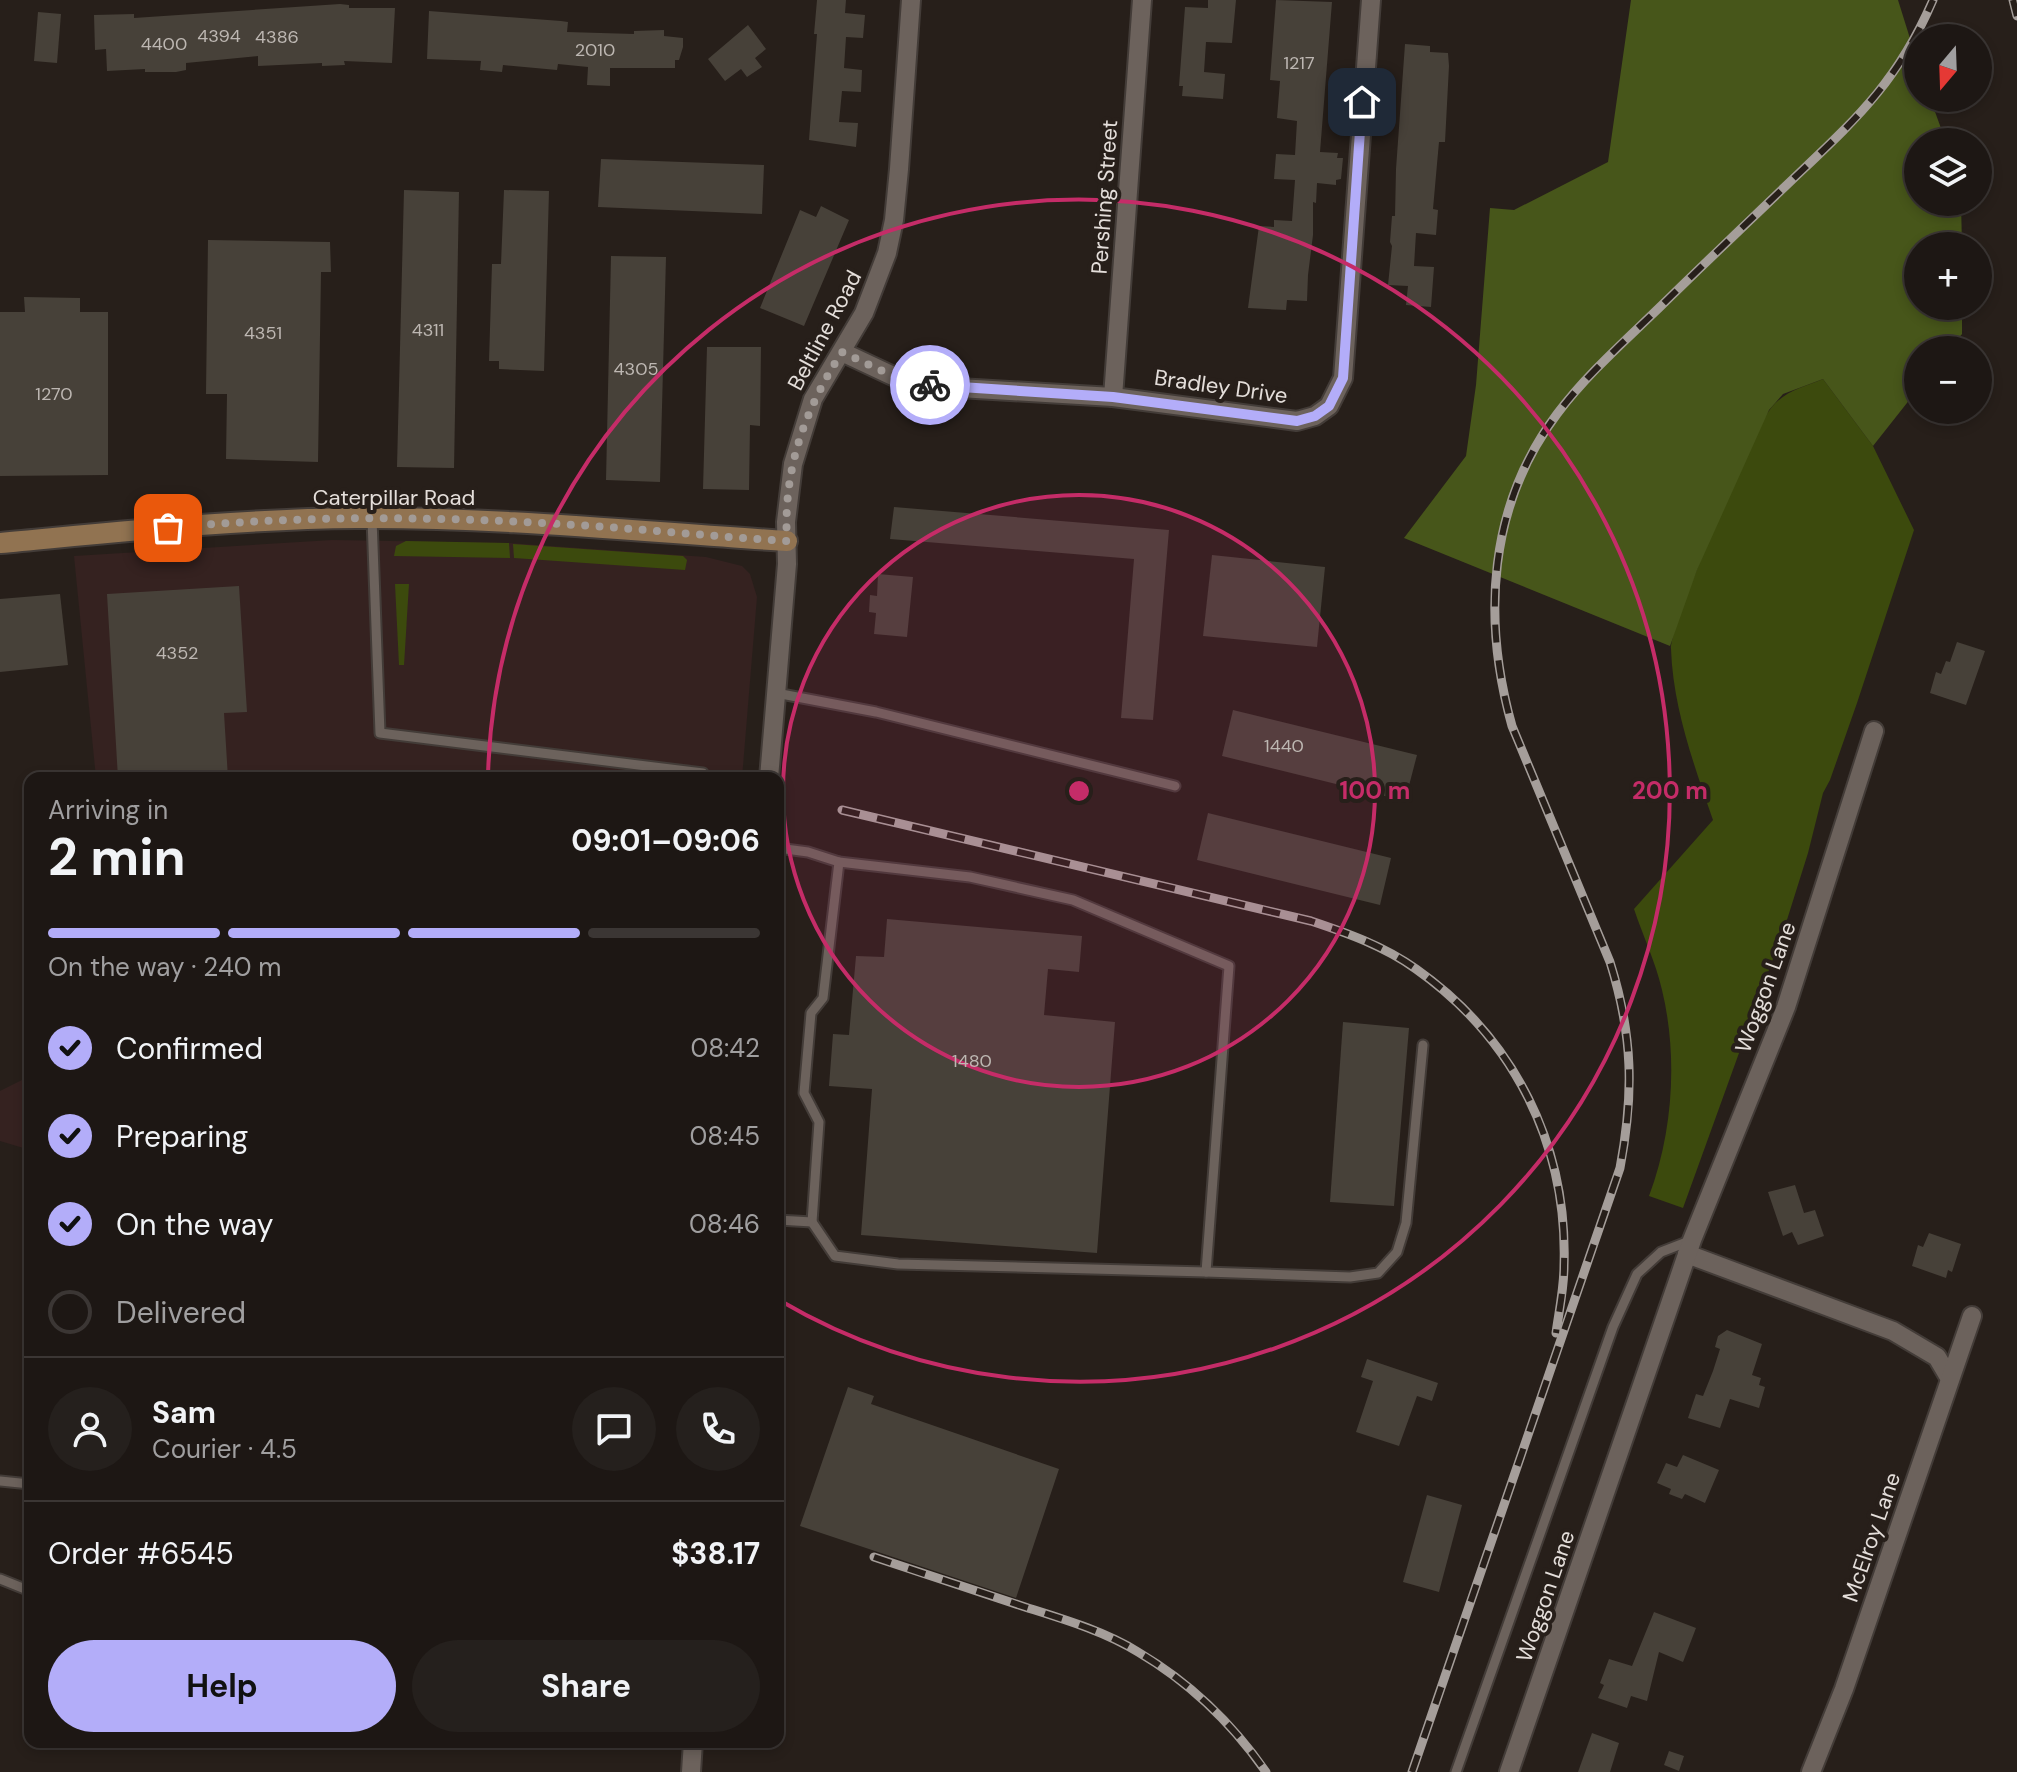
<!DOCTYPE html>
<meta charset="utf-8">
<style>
:root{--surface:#1d1714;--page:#25201d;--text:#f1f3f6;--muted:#a09fa0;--line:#3b3634;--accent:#b3adf9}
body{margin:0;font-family:"DM Sans",sans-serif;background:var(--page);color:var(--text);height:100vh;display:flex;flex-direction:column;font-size:30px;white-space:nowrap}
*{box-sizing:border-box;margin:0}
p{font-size:26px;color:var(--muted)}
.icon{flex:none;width:44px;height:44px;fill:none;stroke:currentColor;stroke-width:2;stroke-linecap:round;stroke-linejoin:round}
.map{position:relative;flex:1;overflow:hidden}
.sheet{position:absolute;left:24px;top:772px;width:760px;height:976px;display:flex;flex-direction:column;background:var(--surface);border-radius:16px;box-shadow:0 4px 12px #0003,0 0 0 2px var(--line)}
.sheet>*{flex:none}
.needle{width:52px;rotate:199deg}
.buttons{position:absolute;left:1904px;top:24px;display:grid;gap:16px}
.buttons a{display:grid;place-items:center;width:88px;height:88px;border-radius:50%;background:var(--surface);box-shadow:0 4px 12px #0003,0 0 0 2px var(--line);font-size:40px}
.pin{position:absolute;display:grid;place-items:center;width:68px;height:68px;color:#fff;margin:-34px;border-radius:16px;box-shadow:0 4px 12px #0006}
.courier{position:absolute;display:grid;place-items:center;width:80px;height:80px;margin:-40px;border:6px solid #b3adf9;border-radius:50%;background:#fff;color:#222;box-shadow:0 2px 10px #0007}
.head em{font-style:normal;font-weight:700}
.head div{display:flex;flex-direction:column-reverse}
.head{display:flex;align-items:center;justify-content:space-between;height:136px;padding:0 24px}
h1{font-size:52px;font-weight:700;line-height:60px}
.bar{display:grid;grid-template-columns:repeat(4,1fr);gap:12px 8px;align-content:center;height:96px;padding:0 24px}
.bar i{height:10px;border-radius:6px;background:var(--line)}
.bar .current{background:var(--accent)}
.bar p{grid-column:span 4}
.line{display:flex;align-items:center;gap:20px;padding:0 24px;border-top:2px solid var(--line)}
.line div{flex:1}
.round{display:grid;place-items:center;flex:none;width:84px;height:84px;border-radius:42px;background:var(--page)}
ol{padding:0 24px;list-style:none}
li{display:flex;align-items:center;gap:24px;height:88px}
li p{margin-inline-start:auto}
li .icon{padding:8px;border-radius:50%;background:var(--accent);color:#111;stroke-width:4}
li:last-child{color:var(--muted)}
li i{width:44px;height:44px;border:4px solid var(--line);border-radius:50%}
.action{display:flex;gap:16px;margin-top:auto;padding:16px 24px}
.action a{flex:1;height:92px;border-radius:48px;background:var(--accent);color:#111;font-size:32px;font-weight:700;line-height:92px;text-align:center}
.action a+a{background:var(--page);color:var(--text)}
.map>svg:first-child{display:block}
.commercial{fill:#352220}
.green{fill:#3c4a0d}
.forest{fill:#47561a}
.building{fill:#474139}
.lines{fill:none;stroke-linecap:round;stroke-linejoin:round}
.lane-casing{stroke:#433c38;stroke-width:13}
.street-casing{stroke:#433c38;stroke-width:22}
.secondary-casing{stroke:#433c38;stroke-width:24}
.lane{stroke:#6c625c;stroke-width:9}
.street{stroke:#6c625c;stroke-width:18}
.secondary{stroke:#917351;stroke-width:20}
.rail-casing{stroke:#a59e9a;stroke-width:9}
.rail{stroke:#271f1a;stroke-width:6;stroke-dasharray:18;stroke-linecap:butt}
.done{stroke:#a29b97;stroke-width:8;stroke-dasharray:0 14.4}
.route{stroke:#b3adf9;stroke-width:10}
.ring{fill:none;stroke:#c52c68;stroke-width:4}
.labels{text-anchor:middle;stroke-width:8;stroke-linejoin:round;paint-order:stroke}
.number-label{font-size:18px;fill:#bdb7b2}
.street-label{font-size:22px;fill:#e4deda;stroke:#271f1a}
.centre{fill:#c52c68;stroke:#271f1a;stroke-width:4}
.ring-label{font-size:24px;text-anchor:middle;font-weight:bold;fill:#c52c68;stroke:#271f1a;stroke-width:8;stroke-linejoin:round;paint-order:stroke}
</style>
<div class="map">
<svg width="2017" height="1772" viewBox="0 0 2017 1772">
<rect width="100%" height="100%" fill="#271f1a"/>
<!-- commercial -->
<g class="commercial">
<polygon points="332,540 509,543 706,557 742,566 750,574 757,597 742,778 96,778 74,556"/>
<polygon points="30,1076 30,1150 0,1141 0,1091"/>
</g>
<!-- green -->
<g class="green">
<path d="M 1823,379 L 1873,446 L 1914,530 L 1857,703 L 1830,780 L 1823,793 L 1808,853 L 1786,923 L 1683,1208 L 1649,1196 C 1673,1133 1678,1056 1662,990 C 1656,963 1643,936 1634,909 L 1713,820 C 1694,765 1673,708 1671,649 C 1670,625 1754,429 1771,408 C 1785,391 1803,387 1823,379 Z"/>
<polygon points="406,541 509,543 510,558 394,556 396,546"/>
<polygon points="513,544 683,556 687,560 685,570 514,558"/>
<polygon points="395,584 409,584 404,665 399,665"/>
</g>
<!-- forest -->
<polygon class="forest" points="1631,0 1898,0 1918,64 1918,98 1930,98 1946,142 1918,142 1918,202 1961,202 1962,246 1918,246 1918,306 1962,306 1962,334 1949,350 1918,350 1918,389 1873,446 1823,379 1783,394 1769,410 1697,570 1670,646 1404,538 1466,456 1476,385 1490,208 1514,210 1608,162"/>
<!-- building -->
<g class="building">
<polygon points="817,0 846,0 845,13 865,15 863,38 846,37 844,68 862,70 861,92 842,91 839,122 858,123 856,147 809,140 817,34 814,34"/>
<polygon points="1208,0 1236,0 1232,43 1206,42 1204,72 1225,74 1223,99 1182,96 1183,86 1179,86 1185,7 1208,8"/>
<polygon points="1276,0 1332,2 1320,152 1338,153 1337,158 1343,158 1341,179 1336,180 1336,185 1317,183 1316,203 1313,202 1313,235 1308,275 1307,301 1287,300 1286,310 1248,308 1259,226 1274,227 1274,220 1292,221 1295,180 1274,179 1276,154 1295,155 1297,121 1277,118 1280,81 1270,80"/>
<polygon points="340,4 349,5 349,8 395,8 392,63 344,61 345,65 322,66 322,63 258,66 258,56 186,63 186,70 176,72 145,72 145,69 107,71 106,49 95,50 94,15 134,14 134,18"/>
<polygon points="429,11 561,21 568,22 567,32 634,34 634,31 664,30 664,36 683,38 683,47 679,60 675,60 675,68 610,68 610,86 587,85 588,67 558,64 557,70 503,65 502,72 480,70 481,61 427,59"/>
<polygon points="38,12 61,14 57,63 34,61"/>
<polygon points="748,25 766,49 755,58 762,67 747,77 741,69 725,81 708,59"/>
<polygon points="1405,44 1430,46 1430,52 1448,53 1449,66 1445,142 1439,142 1437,164 1433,209 1438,210 1436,235 1416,233 1414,266 1434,267 1431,307 1406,305 1408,286 1388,285 1392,246 1390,242 1392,216 1395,216 1396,169"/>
<polygon points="601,159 764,165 762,214 598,207"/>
<polygon points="404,190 459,192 454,468 397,467"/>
<polygon points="504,190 549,191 544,371 499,369 499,361 489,361 492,264 501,264"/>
<polygon points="821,206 849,220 804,326 760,308 800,210 816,217"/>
<polygon points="208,240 330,242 331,272 321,272 318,462 226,459 227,394 206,394"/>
<polygon points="611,256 666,257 660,482 606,480"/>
<polygon points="24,297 80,298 80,312 108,312 108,475 0,476 0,312 25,312"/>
<polygon points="707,347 761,347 760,426 750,425 749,490 703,489"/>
<polygon points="894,507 1169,530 1153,720 1121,718 1134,559 890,539"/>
<polygon points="1212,555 1325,567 1317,647 1203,636"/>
<polygon points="878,574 913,577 907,637 874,634 876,613 869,612 870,595 877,596"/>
<polygon points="239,586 247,712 224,713 228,778 118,778 107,594"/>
<polygon points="60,594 68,665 0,672 0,599"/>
<polygon points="1957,642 1985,651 1966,705 1930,693 1936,672 1941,674 1946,661 1950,662"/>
<polygon points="1233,710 1417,755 1405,801 1222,756"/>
<polygon points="1208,813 1391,858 1380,905 1197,860"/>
<polygon points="887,919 1082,936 1079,972 1048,969 1044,1015 1115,1022 1097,1253 861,1235 872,1089 829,1086 833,1034 849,1035 856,956 884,957"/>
<polygon points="1343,1022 1409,1028 1394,1206 1330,1202"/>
<polygon points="1795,1185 1804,1213 1815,1210 1824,1236 1798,1245 1792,1232 1783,1236 1768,1192"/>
<polygon points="1929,1233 1961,1244 1952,1272 1948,1270 1946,1278 1912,1266 1918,1245 1923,1247"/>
<polygon points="1727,1330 1762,1344 1752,1375 1761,1378 1759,1385 1765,1387 1759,1408 1730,1399 1720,1428 1688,1418 1696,1394 1703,1396 1713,1371 1720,1349 1715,1347 1718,1336"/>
<polygon points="1367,1359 1438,1383 1432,1401 1417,1396 1399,1446 1356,1432 1373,1381 1361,1377"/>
<polygon points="848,1387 874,1396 871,1404 1059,1469 1016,1598 800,1526"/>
<polygon points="1683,1455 1719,1470 1705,1503 1685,1494 1682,1499 1669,1494 1671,1489 1657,1483 1666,1463 1677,1467"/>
<polygon points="1427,1495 1462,1505 1439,1592 1403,1582"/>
<polygon points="1654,1612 1696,1628 1683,1662 1659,1652 1647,1701 1631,1696 1627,1708 1598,1698 1604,1685 1600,1683 1609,1659 1632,1666"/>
<polygon points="1592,1733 1619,1743 1610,1772 1578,1772"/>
<polygon points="1669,1751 1684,1756 1679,1771 1664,1765"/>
</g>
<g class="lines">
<defs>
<g id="lane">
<polyline points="372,519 380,733 703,773 702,778"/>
<polyline points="776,693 876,712 1175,786"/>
<polyline points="778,848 808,852 839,862 823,998 811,1013 804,1093 819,1122 812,1222 778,1220"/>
<polyline points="812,1222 835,1256 898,1264 1206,1272 1229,966 1073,900 970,877 839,862"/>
<polyline points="1206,1272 1350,1277 1378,1273 1397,1252 1406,1223 1423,1045"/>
<polyline points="0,1481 30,1484"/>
<polyline points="0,1579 30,1591"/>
<polyline points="1456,1772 1613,1327 1637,1274 1661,1252 1692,1240"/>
</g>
<g id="street">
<polyline points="842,352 893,376 942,387 1113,397 1297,421 1315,416 1329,406 1343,378 1371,0"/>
<polyline points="1113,397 1142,0"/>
<polyline points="769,778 787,564 786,522 793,464 813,399 864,313 887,253 894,220 899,169 911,0"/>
<polyline points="1687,1254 1893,1331 1937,1357 1950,1379"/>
<polyline points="691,1772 693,1742"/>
<polyline points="1509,1772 1692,1240 1786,1007 1874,731"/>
<polyline points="1811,1772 1844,1689 1972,1316"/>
</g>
<path id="secondary" d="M 0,543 C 119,532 238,519 357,518 C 501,517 644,532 787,541"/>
</defs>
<!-- lane casing -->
<use href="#lane" class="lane-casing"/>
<!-- street casing -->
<use href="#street" class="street-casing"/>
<!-- secondary casing -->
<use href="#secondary" class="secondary-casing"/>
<!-- lane -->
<use href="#lane" class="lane"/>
<!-- street -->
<use href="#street" class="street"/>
<!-- secondary -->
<use href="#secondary" class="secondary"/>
<defs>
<g id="rail">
<polyline points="2013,0 2017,16"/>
<path d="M 842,810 L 1311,921 C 1347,933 1384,946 1416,969 C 1514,1038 1568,1145 1564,1266 C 1564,1288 1559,1311 1556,1333"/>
<path d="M 874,1557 C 924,1574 975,1590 1025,1607 C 1063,1619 1104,1631 1138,1652 C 1189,1682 1232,1723 1266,1772"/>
<path d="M 1412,1772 L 1620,1168 C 1634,1094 1633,1035 1610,962 L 1512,726 C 1482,619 1488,506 1557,414 C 1587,374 1626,340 1662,305 C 1705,263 1749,221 1793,179 C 1856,119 1897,83 1933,0"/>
</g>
</defs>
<!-- rail casing -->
<use href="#rail" class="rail-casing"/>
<!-- rail -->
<use href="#rail" class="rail"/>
</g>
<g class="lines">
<!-- done -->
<path class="done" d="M 168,528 C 303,515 440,516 575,525 C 646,529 716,537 787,541 C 783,470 804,411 842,352 L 893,376 L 930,385"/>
<!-- route -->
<polyline class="route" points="930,385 1113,397 1297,421 1315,416 1329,406 1343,378 1362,102"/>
</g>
<!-- distance rings -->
<circle cx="1079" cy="791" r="296" fill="#c52c68" fill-opacity=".12"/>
<g class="ring">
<circle cx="1079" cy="791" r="296"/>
<path d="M488 776A591 591 0 1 1 779 1300"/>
</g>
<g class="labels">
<!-- number labels -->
<g class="number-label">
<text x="219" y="42">4394</text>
<text x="277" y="43">4386</text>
<text x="164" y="50">4400</text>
<text x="595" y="56">2010</text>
<text x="1299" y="69">1217</text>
<text x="428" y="336">4311</text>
<text x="263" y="339">4351</text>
<text x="636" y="375">4305</text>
<text x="54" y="400">1270</text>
<text x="177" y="659">4352</text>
<text x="1284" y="752">1440</text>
<text x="972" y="1067">1480</text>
</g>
<!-- street labels -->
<g class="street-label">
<text transform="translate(1104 197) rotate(-86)" y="8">Pershing Street</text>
<text transform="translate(824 330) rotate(-62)" y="8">Beltline Road</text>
<text transform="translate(1221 386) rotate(8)" y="8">Bradley Drive</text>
<text x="394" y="505">Caterpillar Road</text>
<text transform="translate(1765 987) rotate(-70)" y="8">Woggon Lane</text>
<text transform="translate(1871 1537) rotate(-71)" y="8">McElroy Lane</text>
<text transform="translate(1545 1596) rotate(-71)" y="8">Woggon Lane</text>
</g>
</g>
<circle cx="1079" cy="791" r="12" class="centre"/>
<g class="ring-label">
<text x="1375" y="799">100 m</text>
<text x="1670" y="799">200 m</text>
</g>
</svg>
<div class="buttons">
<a><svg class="needle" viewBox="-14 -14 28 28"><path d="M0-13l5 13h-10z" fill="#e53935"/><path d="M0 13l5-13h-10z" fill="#a09fa0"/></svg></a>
<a><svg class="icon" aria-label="layers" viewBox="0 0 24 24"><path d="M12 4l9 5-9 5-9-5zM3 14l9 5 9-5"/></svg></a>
<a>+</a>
<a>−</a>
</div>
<div class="pin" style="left:168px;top:528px;background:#ea580c"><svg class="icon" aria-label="bag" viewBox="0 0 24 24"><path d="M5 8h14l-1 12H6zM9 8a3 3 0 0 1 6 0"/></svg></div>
<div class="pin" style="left:1362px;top:102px;background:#1f2937"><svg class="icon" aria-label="home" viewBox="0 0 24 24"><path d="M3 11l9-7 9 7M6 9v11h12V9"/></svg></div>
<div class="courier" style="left:930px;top:385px"><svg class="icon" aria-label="bike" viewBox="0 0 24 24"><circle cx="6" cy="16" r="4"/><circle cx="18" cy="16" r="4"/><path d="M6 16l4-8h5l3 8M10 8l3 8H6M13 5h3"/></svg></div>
<section class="sheet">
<div class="head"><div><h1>2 min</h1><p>Arriving in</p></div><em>09:01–09:06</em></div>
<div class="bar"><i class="current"></i><i class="current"></i><i class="current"></i><i></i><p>On the way · 240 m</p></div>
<ol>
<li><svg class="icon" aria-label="check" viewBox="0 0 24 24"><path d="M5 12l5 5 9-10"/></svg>Confirmed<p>08:42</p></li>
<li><svg class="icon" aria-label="check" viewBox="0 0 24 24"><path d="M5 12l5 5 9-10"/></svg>Preparing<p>08:45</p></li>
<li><svg class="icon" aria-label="check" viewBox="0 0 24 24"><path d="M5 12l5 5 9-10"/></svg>On the way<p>08:46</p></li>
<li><i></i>Delivered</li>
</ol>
<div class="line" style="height:144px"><a class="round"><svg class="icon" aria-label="person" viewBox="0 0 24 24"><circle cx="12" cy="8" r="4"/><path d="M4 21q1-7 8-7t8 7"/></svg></a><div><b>Sam</b><p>Courier · 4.5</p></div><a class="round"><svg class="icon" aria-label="chat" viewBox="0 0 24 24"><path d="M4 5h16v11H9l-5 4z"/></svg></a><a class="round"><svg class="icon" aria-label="phone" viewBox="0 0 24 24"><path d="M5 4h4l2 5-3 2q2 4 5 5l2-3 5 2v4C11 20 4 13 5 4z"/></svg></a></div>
<div class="line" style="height:104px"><div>Order #6545</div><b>$38.17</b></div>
<div class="action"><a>Help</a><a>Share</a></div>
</section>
</div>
